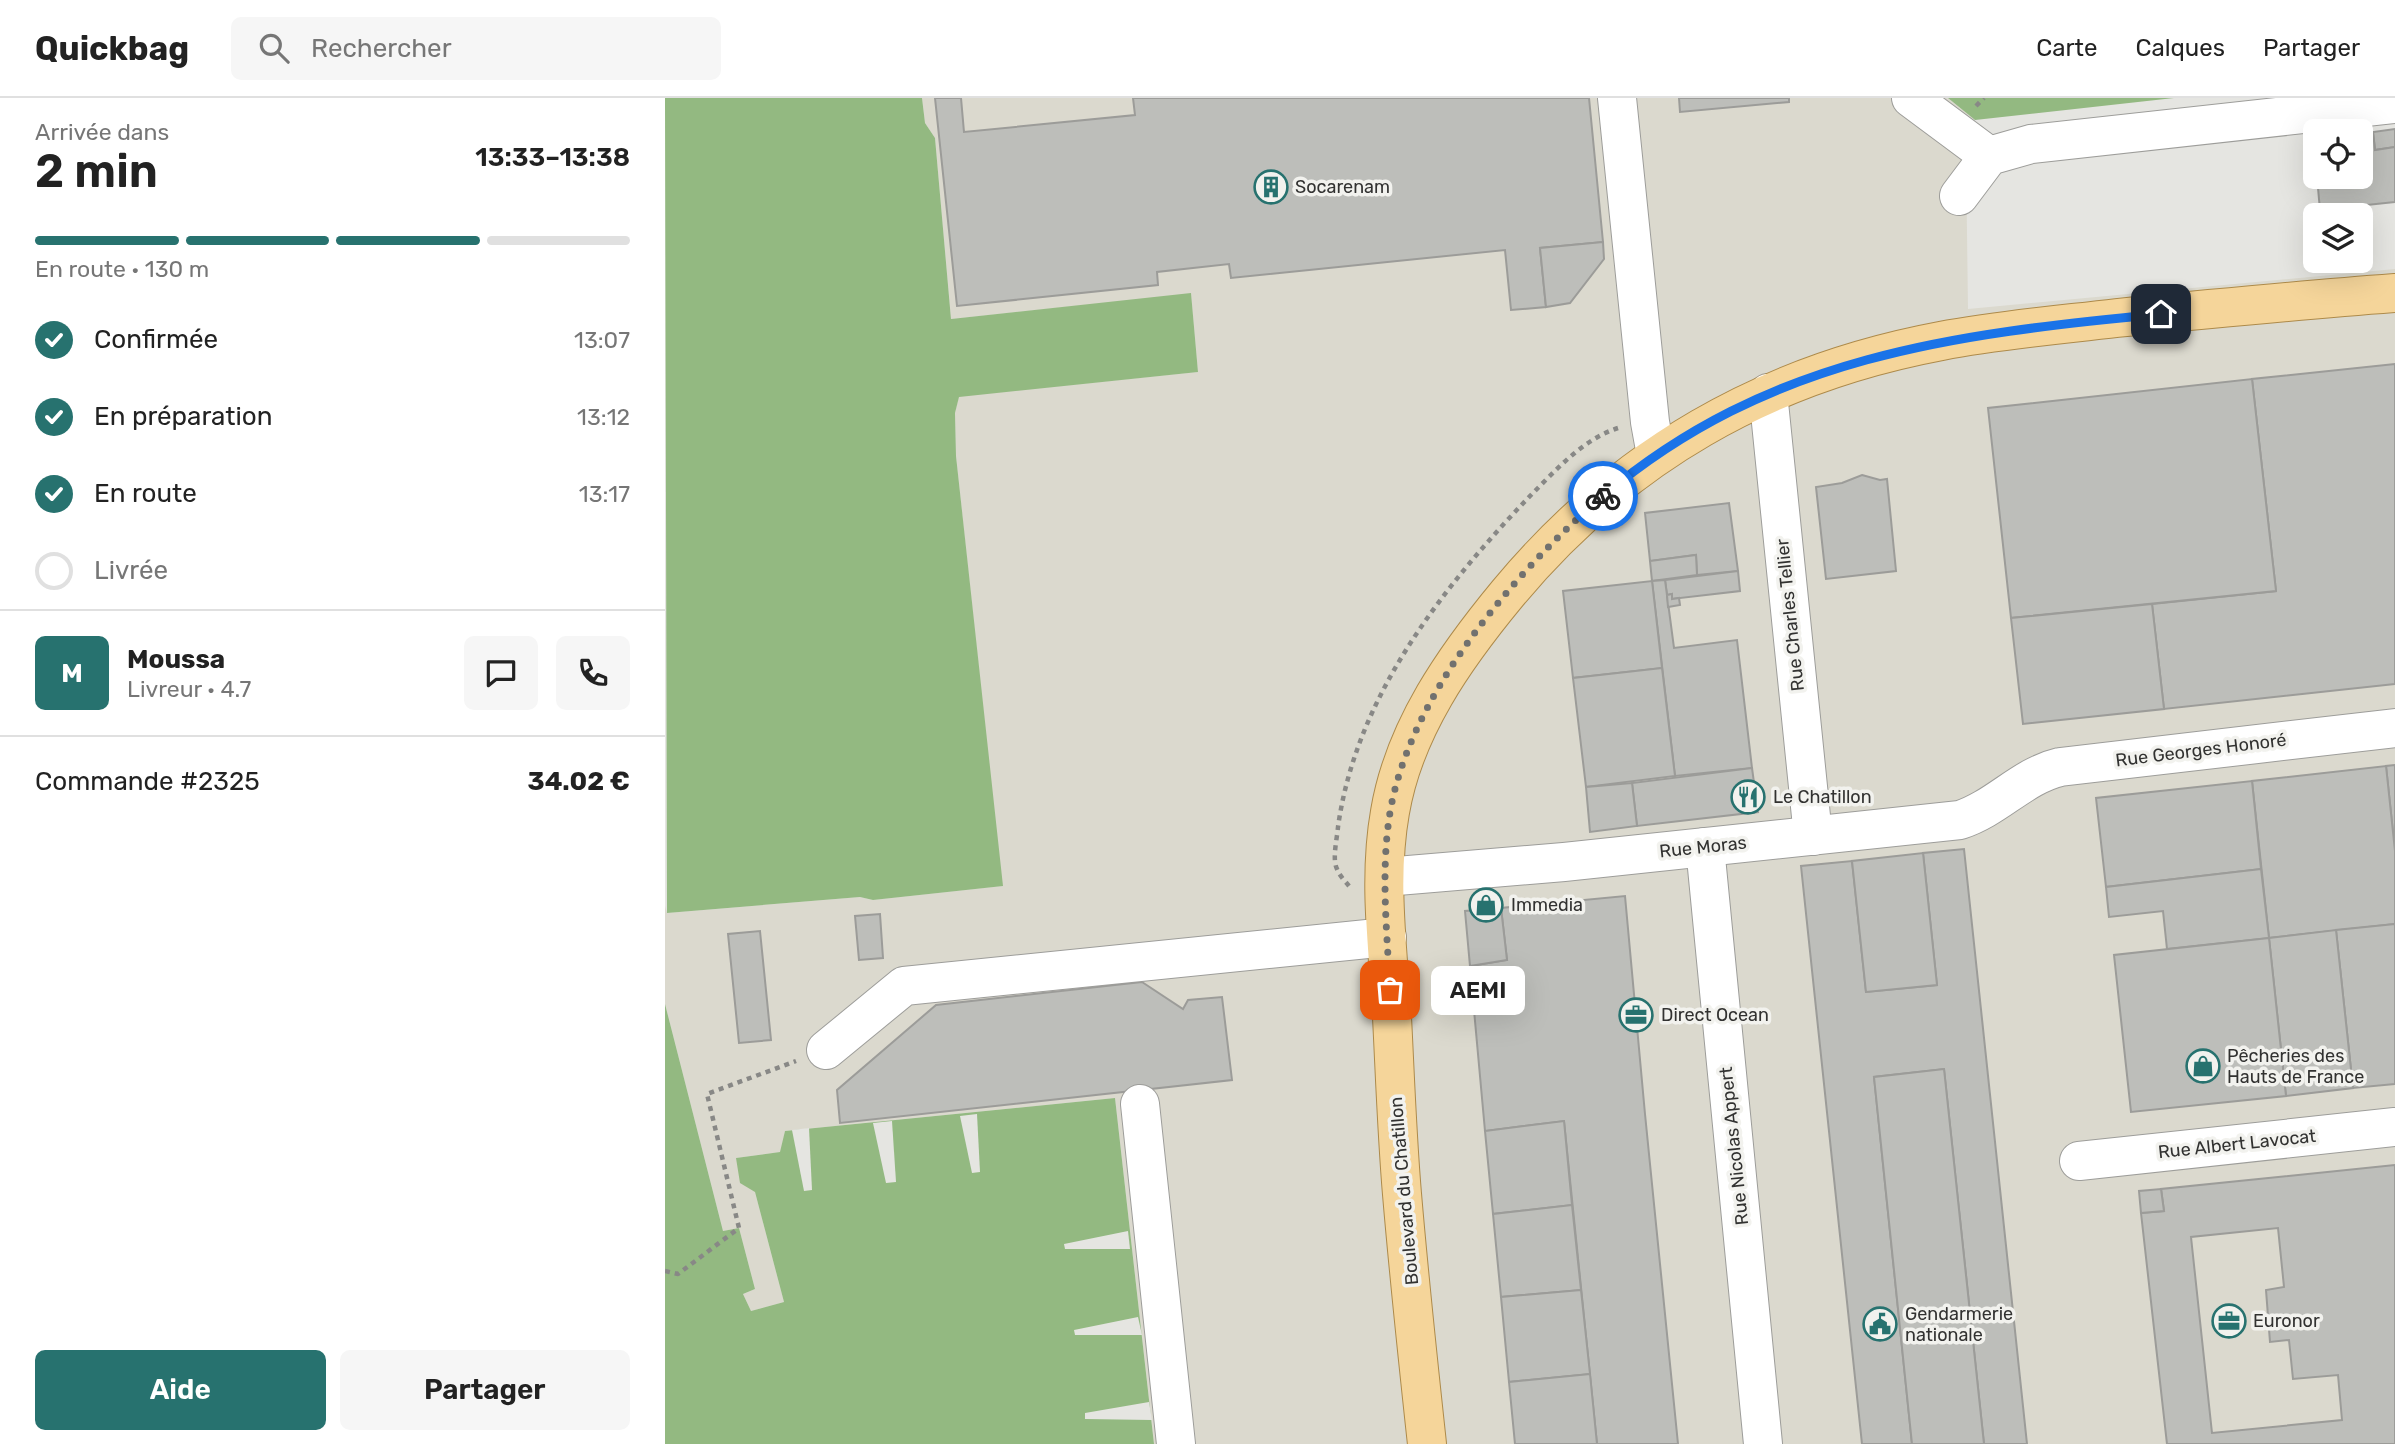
<!DOCTYPE html>
<html lang="fr">
<meta charset="utf-8">
<style>
:root{--surface:#fff;--page:#f6f6f6;--text:#222;--muted:#767676;--line:#e0e0e0;--accent:#27726f}
body{margin:0;font-family:Rubik,sans-serif;background:var(--page);color:var(--text);height:100vh;display:flex;flex-direction:column;font-size:26px;white-space:nowrap}
*{box-sizing:border-box;margin:0}
p{font-size:23px;color:var(--muted)}
.icon{flex:none;width:38px;height:38px;fill:none;stroke:currentColor;stroke-width:2;stroke-linecap:round;stroke-linejoin:round}
.map{position:relative;flex:1;overflow:hidden}
.panel{display:flex;flex-direction:column;background:var(--surface);width:665px}
.panel>*{flex:none}
.buttons{position:absolute;left:1638px;top:21px;display:grid;gap:14px}
.buttons a{display:grid;place-items:center;width:70px;height:70px;border-radius:10px;background:var(--surface);box-shadow:0 7px 28px #0002;font-size:35px}
.pin{position:absolute;display:grid;place-items:center;width:60px;height:60px;color:#fff;margin:-30px;border-radius:14px;box-shadow:0 4px 10px #0006}
.courier{position:absolute;display:grid;place-items:center;width:70px;height:70px;margin:-35px;border:5px solid #1a73e8;border-radius:50%;background:#fff;color:#222;box-shadow:0 2px 9px #0007}
.bubble{position:absolute;height:49px;border-radius:10px;background:var(--surface);box-shadow:0 7px 28px #0002;font-size:23px;font-weight:600;line-height:49px;text-align:center}
.head em{font-style:normal;font-weight:600}
.head div{display:flex;flex-direction:column-reverse}
.head{display:flex;align-items:center;justify-content:space-between;height:119px;padding:0 35px}
h1{font-size:46px;font-weight:600;line-height:52px}
.bar{display:grid;grid-template-columns:repeat(4,1fr);gap:10px 7px;align-content:center;height:84px;padding:0 35px}
.bar i{height:9px;border-radius:5px;background:var(--line)}
.bar .on{background:var(--accent)}
.bar p{grid-column:span 4}
.line{display:flex;align-items:center;gap:18px;padding:0 35px;border-top:2px solid var(--line)}
.line div{flex:1}
.round{display:grid;place-items:center;flex:none;width:74px;height:74px;border-radius:10px;background:var(--page)}
ol{padding:0 35px;list-style:none}
li{display:flex;align-items:center;gap:21px;height:77px}
li p{margin-inline-start:auto}
li .icon{padding:7px;border-radius:50%;background:var(--accent);color:#fff;stroke-width:4}
li:last-child{color:var(--muted)}
li i{width:38px;height:38px;border:4px solid var(--line);border-radius:50%}
.button{display:flex;gap:14px;margin-top:auto;padding:14px 35px}
.button a{flex:1;height:80px;border-radius:10px;background:var(--accent);color:#fff;font-size:28px;font-weight:600;line-height:80px;text-align:center}
.button a+a{background:var(--page);color:var(--text)}
header{display:flex;align-items:center;gap:42px;box-sizing:border-box;height:98px;padding:0 35px;background:var(--surface);border-bottom:2px solid var(--line)}
header strong{font-size:33px}
nav{display:flex;gap:38px;margin-inline-start:auto;font-size:24px}
.search{width:490px;height:63px;background:var(--page);display:flex;align-items:center;gap:18px;box-sizing:border-box;padding:0 24px;border-radius:10px;color:var(--muted);font-size:26px}
main{display:flex;flex:1;min-height:0}
.map>svg:first-child{display:block}
.built{fill:#dbd9ce}
.water{fill:#93b981}
.pier{fill:#e5e5e1}
.building{fill:#bdbeba;stroke:#9c9c99;stroke-width:2;fill-rule:evenodd}
.lines{fill:none;stroke-linecap:round;stroke-linejoin:round}
.minor-casing{stroke:#9d9d9a;stroke-width:40}
.major-casing{stroke:#ad8a4a;stroke-width:40}
.path{stroke:#888886;stroke-width:4.5;stroke-dasharray:5 5;stroke-linecap:butt}
.minor{stroke:#fff;stroke-width:38}
.major{stroke:#f5d59a;stroke-width:38}
.done{stroke:#71716f;stroke-width:7;stroke-dasharray:0 12.6}
.route{stroke:#1a73e8;stroke-width:9}
.labels{text-anchor:middle;stroke-width:7;stroke-linejoin:round;paint-order:stroke}
.poi-label{font-size:18px;fill:#323231;stroke:#f2f2ee;text-anchor:start}
.street-label{font-size:18px;fill:#323231;stroke:#f2f2ee}
</style>
<header>
<strong>Quickbag</strong>
<div class="search"><svg class="icon" aria-label="search" viewBox="0 0 24 24"><circle cx="10" cy="10" r="6"/><path d="M15 15l6 6"/></svg>Rechercher</div>
<nav><a>Carte</a><a>Calques</a><a>Partager</a></nav>
</header>
<main>
<section class="panel">
<div class="head"><div><h1>2 min</h1><p>Arrivée dans</p></div><em>13:33–13:38</em></div>
<div class="bar"><i class="on"></i><i class="on"></i><i class="on"></i><i></i><p>En route · 130 m</p></div>
<ol>
<li><svg class="icon" aria-label="check" viewBox="0 0 24 24"><path d="M5 12l5 5 9-10"/></svg>Confirmée<p>13:07</p></li>
<li><svg class="icon" aria-label="check" viewBox="0 0 24 24"><path d="M5 12l5 5 9-10"/></svg>En préparation<p>13:12</p></li>
<li><svg class="icon" aria-label="check" viewBox="0 0 24 24"><path d="M5 12l5 5 9-10"/></svg>En route<p>13:17</p></li>
<li><i></i>Livrée</li>
</ol>
<div class="line" style="height:126px"><b class="round" style="background:var(--accent);color:#fff">M</b><div><b>Moussa</b><p>Livreur · 4.7</p></div><a class="round"><svg class="icon" aria-label="chat" viewBox="0 0 24 24"><path d="M4 5h16v11H9l-5 4z"/></svg></a><a class="round"><svg class="icon" aria-label="phone" viewBox="0 0 24 24"><path d="M5 4h4l2 5-3 2q2 4 5 5l2-3 5 2v4C11 20 4 13 5 4z"/></svg></a></div>
<div class="line" style="height:91px"><div>Commande #2325</div><b>34.02 €</b></div>
<div class="button"><a>Aide</a><a>Partager</a></div>
</section>
<div class="map">
<svg width="1730" height="1346" viewBox="0 0 1730 1346">
<rect width="100%" height="100%" fill="#e5e5e1"/>
<!-- built -->
<polygon class="built" points="257,0 1283,0 1310,22 1301,59 1303,211 1730,171 1730,1346 489,1346 450,1000 120,1033 116,1054 71,1060 90,1094 119,1204 86,1213 78,1196 90,1191 74,1130 58,1133 0,906 0,808 2,815 195,799 208,802 337,788 291,358 290,315 294,298 533,274 526,196 286,221 270,40 260,25"/>
<!-- water -->
<g class="water">
<polygon points="0,0 257,0 260,25 270,40 286,221 526,195 533,274 294,299 290,315 291,358 338,788 208,802 195,799 2,815"/>
<polygon points="1283,0 1509,0 1310,22"/>
<polygon points="0,906 58,1133 74,1130 90,1191 78,1196 86,1213 119,1204 90,1094 75,1085 71,1060 115,1054 120,1033 450,1000 489,1346 0,1346"/>
</g>
<!-- pier -->
<g class="pier">
<polygon points="312,1016 315,1074 307,1075 295,1018"/>
<polygon points="227,1023 231,1084 221,1085 208,1025"/>
<polygon points="144,1030 147,1092 139,1093 127,1032"/>
<polygon points="463,1133 465,1151 400,1151 399,1146"/>
<polygon points="473,1219 477,1237 410,1237 409,1232"/>
<polygon points="484,1304 487,1322 420,1321 420,1315"/>
</g>
<!-- building -->
<g class="building">
<polygon points="270,0 296,0 299,34 470,17 468,0 924,0 938,144 875,150 881,209 846,212 840,152 566,180 564,166 492,174 493,187 292,208"/>
<polygon points="1014,0 1124,0 1124,4 1015,14"/>
<polygon points="1730,31 1730,49 1710,52 1708,34"/>
<polygon points="1708,34 1710,52 1730,49 1730,104 1655,112 1652,79 1696,79 1696,35"/>
<polygon points="938,144 939,161 905,205 881,209 875,150"/>
<polygon points="1730,266 1730,586 1499,611 1487,506 1611,493 1587,281"/>
<polygon points="1587,281 1611,493 1346,520 1323,310"/>
<polygon points="1197,377 1215,382 1222,381 1231,473 1161,481 1151,389 1177,385"/>
<polygon points="1064,405 1073,473 1032,477 1031,457 985,463 980,415"/>
<polygon points="1031,457 1032,477 987,483 985,463"/>
<polygon points="1073,473 1075,493 1007,501 1007,496 1002,497 1000,482"/>
<polygon points="1000,482 1009,550 1072,542 1087,670 1010,678 987,483"/>
<polygon points="987,483 997,570 908,580 898,493"/>
<polygon points="1007,496 1007,501 1014,500 1015,507 1003,509 1002,497"/>
<polygon points="1487,506 1499,611 1358,626 1346,520"/>
<polygon points="997,570 1010,678 921,689 908,580"/>
<polygon points="1730,667 1730,753 1721,668"/>
<polygon points="1721,668 1730,753 1730,826 1604,840 1587,683"/>
<polygon points="1087,670 1093,714 972,728 967,685"/>
<polygon points="1587,683 1596,771 1441,789 1431,700"/>
<polygon points="967,685 972,728 925,734 921,689"/>
<polygon points="1299,751 1362,1346 1319,1346 1279,971 1209,979 1247,1346 1197,1346 1136,768 1187,763 1201,894 1272,887 1258,755"/>
<polygon points="1258,755 1272,887 1201,894 1187,763"/>
<polygon points="1596,771 1604,840 1502,851 1498,813 1444,819 1441,789"/>
<polygon points="960,798 980,1016 1013,1346 932,1346 899,1023 820,1033 805,868 842,862 836,810"/>
<polygon points="836,810 842,862 805,868 800,813"/>
<polygon points="215,816 218,860 194,862 190,818"/>
<polygon points="1730,826 1730,986 1688,990 1671,832"/>
<polygon points="1671,832 1688,990 1621,998 1604,840"/>
<polygon points="95,833 106,942 74,945 63,836"/>
<polygon points="1604,840 1621,998 1466,1014 1449,857"/>
<polygon points="477,884 518,911 523,902 557,899 567,982 175,1025 172,992 271,907"/>
<polygon points="1279,971 1319,1346 1247,1346 1209,979"/>
<polygon points="899,1023 907,1107 828,1116 820,1033"/>
<path d="M 1730,1067 L 1730,1346 L 1502,1346 L 1476,1115 L 1499,1113 L 1496,1091 ZM 1613,1130 L 1619,1189 L 1601,1192 L 1605,1244 L 1624,1242 L 1628,1281 L 1673,1277 L 1677,1322 L 1547,1335 L 1526,1139 Z"/>
<polygon points="1496,1091 1499,1113 1476,1115 1474,1093"/>
<polygon points="907,1107 916,1192 836,1199 828,1116"/>
<polygon points="916,1192 925,1276 844,1284 836,1199"/>
<polygon points="925,1276 932,1346 850,1346 844,1284"/>
</g>
<g class="lines">
<defs>
<g id="minor">
<polyline points="952,0 985,324 991,357"/>
<polyline points="1246,0 1324,58"/>
<polyline points="1294,98 1324,58 1366,46 1730,6"/>
<polyline points="1103,295 1148,738"/>
<polyline points="1040,749 1098,1346"/>
<path d="M 720,779 L 899,764 L 1295,722 C 1332,710 1357,678 1395,669 L 1730,630"/>
<polyline points="161,952 239,888 722,839"/>
<polyline points="475,1006 511,1346"/>
<polyline points="1414,1063 1730,1029"/>
</g>
<path id="major" d="M 762,1346 C 753,1263 744,1179 737,1096 C 732,1037 730,978 727,919 C 723,852 713,781 725,714 C 739,631 790,559 843,495 C 957,358 1100,276 1276,243 C 1334,232 1393,227 1452,220 C 1544,211 1637,202 1730,195"/>
</defs>
<!-- minor casing -->
<use href="#minor" class="minor-casing"/>
<!-- major casing -->
<use href="#major" class="major-casing"/>
<!-- path -->
<g class="path">
<polyline points="1311,8 1319,0"/>
<path d="M 684,788 C 680,783 674,777 672,771 C 667,761 672,741 673,729 C 691,599 777,490 865,398 C 890,373 918,341 953,330"/>
<polyline points="0,1173 13,1176 74,1130 42,996 131,963"/>
</g>
<!-- minor -->
<use href="#minor" class="minor"/>
<!-- major -->
<use href="#major" class="major"/>
</g>
<g class="lines">
<!-- done -->
<path class="done" d="M 725,892 C 722,835 716,777 724,721 C 741,601 848,475 938,398"/>
<!-- route -->
<path class="route" d="M 938,398 C 1104,258 1288,236 1496,216"/>
</g>
<!-- icons -->
<defs>
<symbol id="building-ring" viewBox="-11 -11 22 22"><circle r="9.5" fill="#f2f2ee" stroke="#27726f" stroke-width="1.5"/><path d="M-4-6H4V6H1V3H-1V6H-4ZM-2.5-4.3h1.7v1.8h-1.7ZM.8-4.3h1.7v1.8H.8ZM-2.5-1h1.7V.8h-1.7ZM.8-1h1.7V.8H.8Z" fill="#27726f"/></symbol>
<symbol id="restaurant-ring" viewBox="-11 -11 22 22"><circle r="9.5" fill="#f2f2ee" stroke="#27726f" stroke-width="1.5"/><path d="M-5-6h1v4h1v-4h1v4h1v-4h1v5L-1.5 .5V6h-2V.5L-5-1ZM5-6V6H3V1.5H1.5Q1.5-4 5-6Z" fill="#27726f"/></symbol>
<symbol id="shop-ring" viewBox="-11 -11 22 22"><circle r="9.5" fill="#f2f2ee" stroke="#27726f" stroke-width="1.5"/><path d="M-5-2.5h2.3a2.7 3.5 0 0 1 5.4 0H5L5.5 6h-11ZM-1.5-2.5h3a1.5 2.3 0 0 0-3 0Z" fill="#27726f"/></symbol>
<symbol id="office-ring" viewBox="-11 -11 22 22"><circle r="9.5" fill="#f2f2ee" stroke="#27726f" stroke-width="1.5"/><path d="M-6-3h4V-5.5h4V-3h4V5H-6ZM-1-4.5V-3h2v-1.5ZM-6 0V1H6V0Z" fill="#27726f"/></symbol>
<symbol id="civic-ring" viewBox="-11 -11 22 22"><circle r="9.5" fill="#f2f2ee" stroke="#27726f" stroke-width="1.5"/><path d="M-.6-6.5H3V-4.5H.6V-3L4-1V1h2V6H-6V1h2V-1L-.6-3ZM-1.2 2.5V6h2.4V2.5Z" fill="#27726f"/></symbol>
</defs>
<g fill-rule="evenodd">
<use href="#building-ring" x="587" y="70" width="38" height="38"/>
<use href="#restaurant-ring" x="1064" y="680" width="38" height="38"/>
<use href="#shop-ring" x="802" y="788" width="38" height="38"/>
<use href="#office-ring" x="952" y="898" width="38" height="38"/>
<use href="#shop-ring" x="1519" y="949" width="38" height="38"/>
<use href="#office-ring" x="1545" y="1204" width="38" height="38"/>
<use href="#civic-ring" x="1196" y="1207" width="38" height="38"/>
</g>
<g class="labels">
<!-- poi labels -->
<g class="poi-label">
<text x="630" y="95">Socarenam</text>
<text x="1108" y="705">Le Chatillon</text>
<text x="846" y="813">Immedia</text>
<text x="996" y="923">Direct Ocean</text>
<text x="1562" y="964">Pêcheries des<tspan x="1562" dy="21">Hauts de France</tspan></text>
<text x="1240" y="1222">Gendarmerie<tspan x="1240" dy="21">nationale</tspan></text>
<text x="1588" y="1229">Euronor</text>
</g>
<!-- street labels -->
<g class="street-label">
<text transform="translate(1125 517) rotate(-96)" y="6">Rue Charles Tellier</text>
<text transform="translate(1536 652) rotate(-7)" y="6">Rue Georges Honoré</text>
<text transform="translate(1038 749) rotate(-6)" y="6">Rue Moras</text>
<text transform="translate(1572 1046) rotate(-6)" y="6">Rue Albert Lavocat</text>
<text transform="translate(1069 1048) rotate(-96)" y="6">Rue Nicolas Appert</text>
<text transform="translate(739 1093) rotate(-95)" y="6">Boulevard du Chatillon</text>
</g>
</g>
</svg>
<div class="buttons">
<a><svg class="icon" aria-label="locate" viewBox="0 0 24 24"><circle cx="12" cy="12" r="6"/><path d="M12 2v4M12 18v4M2 12h4M18 12h4"/></svg></a>
<a><svg class="icon" aria-label="layers" viewBox="0 0 24 24"><path d="M12 4l9 5-9 5-9-5zM3 14l9 5 9-5"/></svg></a>
</div>
<div class="pin" style="left:725px;top:892px;background:#ea580c"><svg class="icon" aria-label="bag" viewBox="0 0 24 24"><path d="M5 8h14l-1 12H6zM9 8a3 3 0 0 1 6 0"/></svg></div>
<div class="pin" style="left:1496px;top:216px;background:#1f2937"><svg class="icon" aria-label="home" viewBox="0 0 24 24"><path d="M3 11l9-7 9 7M6 9v11h12V9"/></svg></div>
<div class="courier" style="left:938px;top:398px"><svg class="icon" aria-label="bike" viewBox="0 0 24 24"><circle cx="6" cy="16" r="4"/><circle cx="18" cy="16" r="4"/><path d="M6 16l4-8h5l3 8M10 8l3 8H6M13 5h3"/></svg></div>
<div class="bubble" style="left:766px;top:868px;width:94px">AEMI</div>
</div>
</main>
